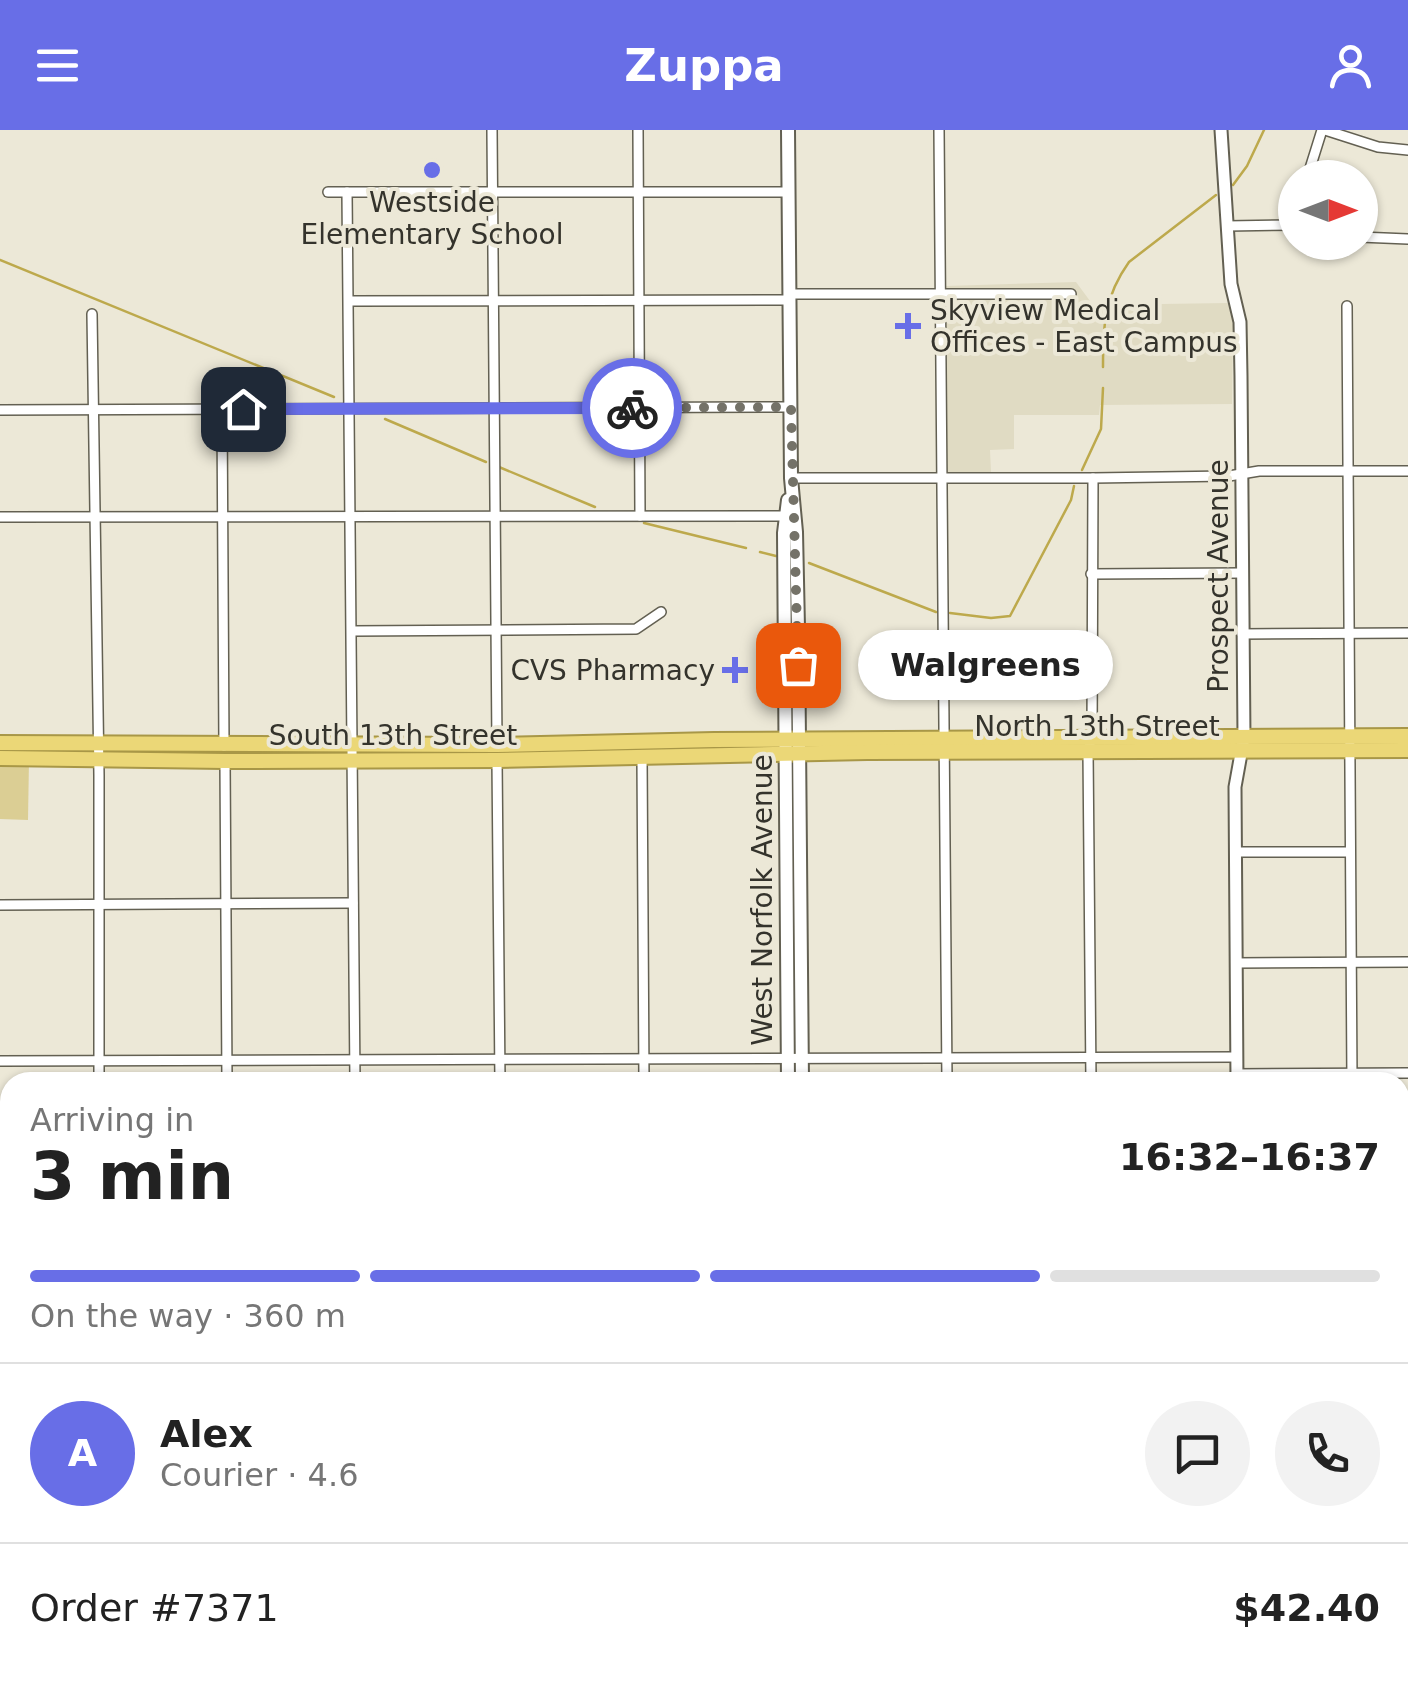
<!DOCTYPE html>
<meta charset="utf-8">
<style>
:root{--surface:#fff;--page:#f2f2f2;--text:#222;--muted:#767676;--line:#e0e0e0;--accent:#686ee7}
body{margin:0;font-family:"DejaVu Sans",sans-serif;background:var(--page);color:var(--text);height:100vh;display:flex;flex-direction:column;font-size:38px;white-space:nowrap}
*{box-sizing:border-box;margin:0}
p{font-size:32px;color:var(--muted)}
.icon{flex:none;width:55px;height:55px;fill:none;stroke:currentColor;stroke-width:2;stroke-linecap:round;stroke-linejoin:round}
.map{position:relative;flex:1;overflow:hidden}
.details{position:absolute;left:0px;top:942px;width:1410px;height:622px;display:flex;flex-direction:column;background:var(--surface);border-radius:30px 30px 0 0;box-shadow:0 2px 8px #0004}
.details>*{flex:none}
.needle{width:65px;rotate:90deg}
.fabs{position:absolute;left:1278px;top:30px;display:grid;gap:20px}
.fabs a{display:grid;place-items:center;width:100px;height:100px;border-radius:50%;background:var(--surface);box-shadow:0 2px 8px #0004;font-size:50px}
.pin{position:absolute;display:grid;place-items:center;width:85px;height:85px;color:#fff;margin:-42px;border-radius:20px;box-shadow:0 5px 15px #0006}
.courier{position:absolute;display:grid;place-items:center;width:100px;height:100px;margin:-50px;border:8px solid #686ee7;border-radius:50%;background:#fff;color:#222;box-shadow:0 2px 12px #0007}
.bubble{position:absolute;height:70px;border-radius:35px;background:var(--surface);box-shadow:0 2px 8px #0004;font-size:32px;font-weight:700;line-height:70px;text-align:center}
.overview em{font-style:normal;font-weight:700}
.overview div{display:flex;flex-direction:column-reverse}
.overview{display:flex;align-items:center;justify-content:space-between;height:170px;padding:0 30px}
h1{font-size:65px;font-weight:700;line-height:75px}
.bar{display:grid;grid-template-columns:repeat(4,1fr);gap:15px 10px;align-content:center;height:120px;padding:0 30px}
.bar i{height:12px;border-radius:8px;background:var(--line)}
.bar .selected{background:var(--accent)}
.bar p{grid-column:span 4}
.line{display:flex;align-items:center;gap:25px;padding:0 30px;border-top:2px solid var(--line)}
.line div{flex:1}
.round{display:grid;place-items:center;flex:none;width:105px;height:105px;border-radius:52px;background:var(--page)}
header{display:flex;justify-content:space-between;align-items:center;height:130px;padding:0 30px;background:var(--accent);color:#fff;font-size:45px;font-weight:700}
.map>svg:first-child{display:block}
.built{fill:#e0dbc3}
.green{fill:#dbce94}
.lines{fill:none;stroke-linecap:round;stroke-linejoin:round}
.stream{stroke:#bda94c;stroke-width:2.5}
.minor-casing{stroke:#636052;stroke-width:12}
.tertiary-casing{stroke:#636052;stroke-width:15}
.secondary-casing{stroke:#636052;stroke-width:16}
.trunk-casing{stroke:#a89747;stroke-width:18}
.minor{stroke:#fff;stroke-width:9}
.tertiary{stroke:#fff;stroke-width:11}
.secondary{stroke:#fff;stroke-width:12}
.trunk{stroke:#ebd777;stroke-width:14}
.rail{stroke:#6f6e63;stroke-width:2.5;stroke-dasharray:15 8;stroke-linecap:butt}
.done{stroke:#747268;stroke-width:10;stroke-dasharray:0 18}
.route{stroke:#686ee7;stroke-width:12}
.poi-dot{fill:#686ee7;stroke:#ece8d7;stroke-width:4}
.labels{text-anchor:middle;stroke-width:8;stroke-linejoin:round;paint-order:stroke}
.poi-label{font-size:28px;fill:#34332c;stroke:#ece8d7}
.street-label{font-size:28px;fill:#34332c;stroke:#ece8d7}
</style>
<header><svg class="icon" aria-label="menu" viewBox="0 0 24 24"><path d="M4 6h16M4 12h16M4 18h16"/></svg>Zuppa<svg class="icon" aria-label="person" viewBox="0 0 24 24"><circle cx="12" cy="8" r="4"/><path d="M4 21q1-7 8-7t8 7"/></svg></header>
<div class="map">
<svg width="1408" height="1563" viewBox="0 0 1408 1563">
<rect width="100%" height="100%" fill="#ece8d7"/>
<!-- built -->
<polygon class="built" points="1076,152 1093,175 1228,173 1233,195 1232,274 1100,275 1099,285 1014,285 1014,319 990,320 991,342 947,343 946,156"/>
<!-- green -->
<polygon class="green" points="29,630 28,690 0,689 0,631"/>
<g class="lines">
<!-- stream -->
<g class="stream">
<polyline points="1233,55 1247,36 1264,0"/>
<polyline points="0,130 334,267"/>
<path d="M 1103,237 C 1103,195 1104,167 1129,132 L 1216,65"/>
<polyline points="385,289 486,332"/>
<polyline points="499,337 595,377"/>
<polyline points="1082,340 1101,299 1103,258"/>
<polyline points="644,393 746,418"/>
<polyline points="760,422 776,426"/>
<polyline points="809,433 936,482"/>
<polyline points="950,483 991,488 1010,486 1071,370 1074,356"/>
</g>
<defs>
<g id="minor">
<polyline points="492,0 497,615"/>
<polyline points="638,0 640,386"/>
<polyline points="939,0 947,952"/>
<polyline points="1325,0 1378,17 1408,20"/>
<polyline points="1307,48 1322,0"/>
<polyline points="328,62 789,62"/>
<polyline points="347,62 355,952"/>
<polyline points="1227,96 1295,95"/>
<polyline points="1360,107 1408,109"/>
<polyline points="790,164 1071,164"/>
<polyline points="349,171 790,170"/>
<polyline points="1347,176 1352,952"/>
<polyline points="92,184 99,645 99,952"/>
<polyline points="0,280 791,277"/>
<polyline points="222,280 224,616"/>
<polyline points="791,348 1093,348 1229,346 1259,341 1408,341"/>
<polyline points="0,387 786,386"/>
<polyline points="1091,444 1243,443"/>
<polyline points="352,501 636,499 661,482"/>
<polyline points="1242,504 1408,503"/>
<polyline points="642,627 644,952"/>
<polyline points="497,630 500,952"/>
<polyline points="225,631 227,952"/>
<polyline points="1236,722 1350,722"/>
<polyline points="0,775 353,773"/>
<polyline points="1236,833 1408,832"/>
<polyline points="0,931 1237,927"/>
<polyline points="1237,944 1408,943"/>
<polyline points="1091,952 1088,621 1092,607 1093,348"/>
<polyline points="1400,1053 1408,1053"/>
<polyline points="0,1064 10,1064"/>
<polyline points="1400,1163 1408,1163"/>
<polyline points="0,1170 10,1170"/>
<polyline points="0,1277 10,1277"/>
<polyline points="0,1388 10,1388"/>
<polyline points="504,1555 504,1563"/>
<polyline points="649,1555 649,1563"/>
<polyline points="1129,1555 1129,1563"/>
<polyline points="1243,1555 1243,1563"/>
<polyline points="1358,1555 1358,1563"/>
<polyline points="359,1563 359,1555"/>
<polyline points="950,1563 950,1555"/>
</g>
<g id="tertiary">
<polyline points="1221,0 1231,154 1240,192 1241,246 1244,607 1235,657 1237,952"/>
<polyline points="1400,1451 1408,1449"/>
<polyline points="0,1485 3,1494 0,1503"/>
<polyline points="0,1513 0,1539"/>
</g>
<g id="secondary">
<polyline points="788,0 791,348 796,402 798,498 802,952"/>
<polyline points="788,370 784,403 788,952"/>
<polyline points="800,1555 800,1563"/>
</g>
<g id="trunk">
<polyline points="0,613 497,615 714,610 1408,606"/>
<polyline points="0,628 225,631 497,630 867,622 1408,620"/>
</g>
</defs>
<!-- minor casing -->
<use href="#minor" class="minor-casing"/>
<!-- tertiary casing -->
<use href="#tertiary" class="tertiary-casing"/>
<!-- secondary casing -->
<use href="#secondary" class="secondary-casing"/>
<!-- trunk casing -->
<use href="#trunk" class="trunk-casing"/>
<!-- minor -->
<use href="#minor" class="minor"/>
<!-- tertiary -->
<use href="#tertiary" class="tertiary"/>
<!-- secondary -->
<use href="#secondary" class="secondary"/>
<!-- trunk -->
<use href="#trunk" class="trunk"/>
<!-- rail -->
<g class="rail">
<polyline points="0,1521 10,1521"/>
<polyline points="728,1555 740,1563"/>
</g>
</g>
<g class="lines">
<!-- done -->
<polyline class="done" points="632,278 791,277 798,535"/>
<!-- route -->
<polyline class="route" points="243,279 632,278"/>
</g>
<!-- markers -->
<g class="poi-dot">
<circle cx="432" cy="40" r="10"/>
<path d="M903 181h10v10h10v10h-10v10h-10v-10h-10v-10h10z"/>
<path d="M730 525h10v10h10v10h-10v10h-10v-10h-10v-10h10z"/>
</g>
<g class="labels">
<!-- poi labels -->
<g class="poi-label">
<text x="432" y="82">Westside<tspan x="432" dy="32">Elementary School</tspan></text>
<text x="930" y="190" text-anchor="start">Skyview Medical<tspan x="930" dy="32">Offices - East Campus</tspan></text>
<text x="715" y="550" text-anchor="end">CVS Pharmacy</text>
</g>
<!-- street labels -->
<g class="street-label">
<text transform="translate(1218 446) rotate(-90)" y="10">Prospect Avenue</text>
<text x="1097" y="606">North 13th Street</text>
<text x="393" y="615">South 13th Street</text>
<text transform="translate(762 770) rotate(-90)" y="10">West Norfolk Avenue</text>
</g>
</g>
</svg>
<div class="fabs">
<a><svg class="needle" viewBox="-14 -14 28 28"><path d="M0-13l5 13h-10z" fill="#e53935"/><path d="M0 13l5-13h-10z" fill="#767676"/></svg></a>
</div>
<div class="pin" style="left:798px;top:535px;background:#ea580c"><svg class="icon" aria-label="bag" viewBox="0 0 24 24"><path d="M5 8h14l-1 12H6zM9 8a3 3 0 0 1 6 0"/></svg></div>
<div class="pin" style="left:243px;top:279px;background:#1f2937"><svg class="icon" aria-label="home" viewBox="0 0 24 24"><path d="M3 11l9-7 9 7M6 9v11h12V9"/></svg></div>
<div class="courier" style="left:632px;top:278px"><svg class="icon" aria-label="bike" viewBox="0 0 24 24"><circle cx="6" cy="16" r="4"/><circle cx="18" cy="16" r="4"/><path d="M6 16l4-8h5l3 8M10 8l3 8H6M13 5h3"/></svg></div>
<div class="bubble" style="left:858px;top:500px;width:255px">Walgreens</div>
<section class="details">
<div class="overview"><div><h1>3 min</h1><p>Arriving in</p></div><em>16:32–16:37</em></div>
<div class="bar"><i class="selected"></i><i class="selected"></i><i class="selected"></i><i></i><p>On the way · 360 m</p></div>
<div class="line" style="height:180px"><b class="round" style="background:var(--accent);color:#fff">A</b><div><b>Alex</b><p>Courier · 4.6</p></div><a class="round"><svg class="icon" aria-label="chat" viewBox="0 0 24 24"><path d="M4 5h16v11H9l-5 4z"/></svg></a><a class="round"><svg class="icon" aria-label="phone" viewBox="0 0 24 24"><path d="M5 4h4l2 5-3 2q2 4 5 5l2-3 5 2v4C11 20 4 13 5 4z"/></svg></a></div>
<div class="line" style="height:130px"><div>Order #7371</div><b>$42.40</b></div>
</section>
</div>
